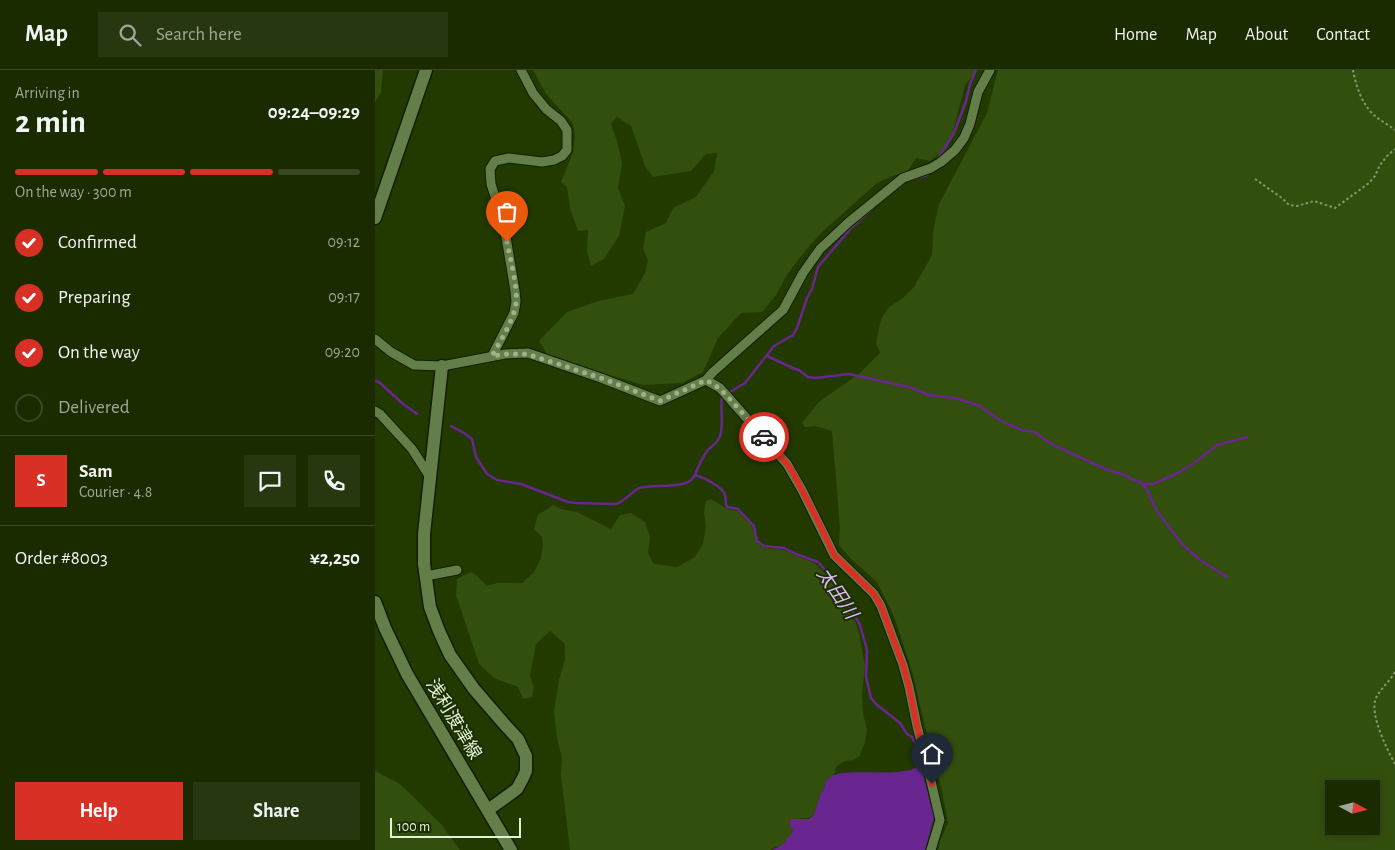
<!DOCTYPE html>
<meta charset="utf-8">
<style>
:root{--surface:#1a2b00;--page:#27370f;--text:#f1f3f6;--muted:#9fa799;--line:#384722;--accent:#d93025}
body{margin:0;font-family:"Alegreya Sans","Noto Sans JP",sans-serif;background:var(--page);color:var(--text);height:100vh;display:flex;flex-direction:column;font-size:19px;white-space:nowrap}
*{box-sizing:border-box;margin:0}
p{font-size:16px;color:var(--muted)}
.icon{flex:none;width:28px;height:28px;fill:none;stroke:currentColor;stroke-width:2;stroke-linecap:round;stroke-linejoin:round}
.map{position:relative;flex:1;overflow:hidden}
.panel{display:flex;flex-direction:column;background:var(--surface);width:375px}
.panel>*{flex:none}
.needle{width:32px;rotate:97deg}
.fabs{position:absolute;left:950px;top:710px;display:grid;gap:10px}
.fabs a{display:grid;place-items:center;width:55px;height:55px;border-radius:0px;background:var(--surface);box-shadow:0 2px 12px #0003,0 0 0 1px var(--line);font-size:25px}
.scale{position:absolute;left:15px;bottom:12px;width:131px;box-sizing:border-box;padding-left:5px;border:2px solid #e2f2d5;border-top:0;font-size:14px;line-height:18px;white-space:nowrap;color:#e2f2d5;-webkit-text-stroke:4px #1b2e04;paint-order:stroke}
.pin{position:absolute;display:grid;place-items:center;width:42px;height:42px;color:#fff;margin:-51px -21px;border-radius:50% 50% 50% 0;rotate:-45deg;box-shadow:0 0 5px #0007}
.pin .icon{rotate:45deg}
.courier{position:absolute;display:grid;place-items:center;width:50px;height:50px;margin:-25px;border:4px solid #d93025;border-radius:50%;background:#fff;color:#222;box-shadow:0 1px 6px #0007}
.overview em{font-style:normal;font-weight:700}
.overview div{display:flex;flex-direction:column-reverse}
.overview{display:flex;align-items:center;justify-content:space-between;height:85px;padding:0 15px}
h1{font-size:32px;font-weight:700;line-height:38px}
.bar{display:grid;grid-template-columns:repeat(4,1fr);gap:8px 5px;align-content:center;height:60px;padding:0 15px}
.bar i{height:6px;border-radius:4px;background:var(--line)}
.bar .current{background:var(--accent)}
.bar p{grid-column:span 4}
.line{display:flex;align-items:center;gap:12px;padding:0 15px;border-top:1px solid var(--line)}
.line div{flex:1}
.round{display:grid;place-items:center;flex:none;width:52px;height:52px;border-radius:0px;background:var(--page)}
ol{padding:0 15px;list-style:none}
li{display:flex;align-items:center;gap:15px;height:55px}
li p{margin-inline-start:auto}
li .icon{padding:5px;border-radius:50%;background:var(--accent);color:#fff;stroke-width:4}
li:last-child{color:var(--muted)}
li i{width:28px;height:28px;border:2px solid var(--line);border-radius:50%}
.cta{display:flex;gap:10px;margin-top:auto;padding:10px 15px}
.cta a{flex:1;height:58px;border-radius:0px;background:var(--accent);color:#fff;font-size:20px;font-weight:700;line-height:58px;text-align:center}
.cta a+a{background:var(--page);color:var(--text)}
header{display:flex;align-items:center;gap:30px;box-sizing:border-box;height:70px;padding:0 25px;background:var(--surface);border-bottom:1px solid var(--line)}
header strong{font-size:24px}
nav{display:flex;gap:28px;margin-inline-start:auto;font-size:18px}
.search{width:350px;height:45px;background:var(--page);display:flex;align-items:center;gap:12px;box-sizing:border-box;padding:0 18px;border-radius:0px;color:var(--muted);font-size:19px}
main{display:flex;flex:1;min-height:0}
.map>svg:first-child{display:block}
.green{fill:#334f0d;fill-rule:evenodd}
.water{fill:#6a2690}
.lines{fill:none;stroke-linecap:round;stroke-linejoin:round}
.stream{stroke:#6a2690;stroke-width:2.5}
.street-casing{stroke:#111e03;stroke-width:11}
.secondary-casing{stroke:#111e03;stroke-width:15}
.path{stroke:#84976d;stroke-width:2;stroke-dasharray:2.5 2.5;stroke-linecap:butt}
.street{stroke:#637e48;stroke-width:9}
.secondary{stroke:#637e48;stroke-width:12}
.done{stroke:#9fb18a;stroke-width:5;stroke-dasharray:0 9}
.route{stroke:#d93025;stroke-width:6}
.labels{text-anchor:middle;stroke-width:4;stroke-linejoin:round;paint-order:stroke}
.street-label{font-size:18px;fill:#e2f2d5;stroke:#1b2e04}
.water-label{font-size:19px;font-style:italic;fill:#dbbdf2;stroke:#1b2e04}
</style>
<header>
<strong>Map</strong>
<div class="search"><svg class="icon" aria-label="search" viewBox="0 0 24 24"><circle cx="10" cy="10" r="6"/><path d="M15 15l6 6"/></svg>Search here</div>
<nav><a>Home</a><a>Map</a><a>About</a><a>Contact</a></nav>
</header>
<main>
<section class="panel">
<div class="overview"><div><h1>2 min</h1><p>Arriving in</p></div><em>09:24–09:29</em></div>
<div class="bar"><i class="current"></i><i class="current"></i><i class="current"></i><i></i><p>On the way · 300 m</p></div>
<ol>
<li><svg class="icon" aria-label="check" viewBox="0 0 24 24"><path d="M5 12l5 5 9-10"/></svg>Confirmed<p>09:12</p></li>
<li><svg class="icon" aria-label="check" viewBox="0 0 24 24"><path d="M5 12l5 5 9-10"/></svg>Preparing<p>09:17</p></li>
<li><svg class="icon" aria-label="check" viewBox="0 0 24 24"><path d="M5 12l5 5 9-10"/></svg>On the way<p>09:20</p></li>
<li><i></i>Delivered</li>
</ol>
<div class="line" style="height:90px"><b class="round" style="background:var(--accent);color:#fff">S</b><div><b>Sam</b><p>Courier · 4.8</p></div><a class="round"><svg class="icon" aria-label="chat" viewBox="0 0 24 24"><path d="M4 5h16v11H9l-5 4z"/></svg></a><a class="round"><svg class="icon" aria-label="phone" viewBox="0 0 24 24"><path d="M5 4h4l2 5-3 2q2 4 5 5l2-3 5 2v4C11 20 4 13 5 4z"/></svg></a></div>
<div class="line" style="height:65px"><div>Order #8003</div><b>¥2,250</b></div>
<div class="cta"><a>Help</a><a>Share</a></div>
</section>
<div class="map">
<svg width="1020" height="780" viewBox="0 0 1020 780">
<rect width="100%" height="100%" fill="#223900"/>
<!-- green -->
<g class="green">
<polygon points="0,0 8,0 6,22 0,32"/>
<polygon points="158,0 602,0 590,15 578,62 572,78 555,91 541,88 533,101 517,106 502,113 448,161 430,181 412,205 401,225 387,242 366,243 343,268 328,302 307,313 268,315 174,287 164,271 192,242 223,231 258,224 270,203 273,191 268,178 271,162 291,153 298,138 321,127 339,101 342,83 331,84 316,101 278,107 270,96 256,56 242,47 236,54 242,71 247,93 243,118 250,136 244,166 229,189 216,196 212,181 213,160 203,161 195,139 192,117 186,112 198,82 200,66 198,53 171,24"/>
<path d="M 623,0 L 1020,0 L 1020,780 L 563,780 L 565,771 L 573,753 L 567,720 L 555,678 L 537,601 L 519,546 L 502,512 L 476,489 L 464,475 L 465,458 L 457,361 L 440,356 L 430,357 L 427,353 L 444,332 L 485,303 L 505,283 L 501,273 L 506,249 L 514,237 L 528,228 L 539,217 L 557,185 L 558,161 L 564,134 L 612,43 ZM 959,719 L 996,719 L 996,756 L 959,756 Z"/>
<path d="M 336,429 L 352,439 L 363,441 L 378,457 L 382,473 L 390,478 L 409,480 L 441,494 L 455,509 L 481,553 L 484,563 L 490,596 L 487,625 L 488,643 L 492,660 L 490,672 L 485,686 L 478,690 L 470,691 L 461,697 L 459,705 L 450,712 L 449,720 L 446,723 L 439,744 L 434,748 L 415,749 L 414,752 L 418,762 C 415,767 411,773 407,775 C 402,777 399,777 395,780 L 195,780 L 186,705 L 187,689 L 182,668 L 179,641 L 184,610 L 190,590 L 190,574 L 175,561 L 161,574 L 155,606 L 159,617 L 157,627 L 148,629 L 143,617 L 119,608 L 104,594 L 81,525 L 82,509 L 96,502 L 101,505 L 112,516 L 122,513 L 147,513 L 159,502 L 166,488 L 168,475 L 167,467 L 159,459 L 163,445 L 178,435 L 186,439 L 202,442 L 236,459 L 245,445 L 256,443 L 270,452 L 275,467 L 273,483 L 279,494 L 302,497 L 320,487 L 328,474 L 331,457 L 329,442 L 331,431 Z"/>
<polygon points="0,701 25,714 66,754 85,780 0,780"/>
</g>
<!-- water -->
<path class="water" d="M 543,683 L 546,683 L 549,708 L 559,747 L 550,780 L 397,780 L 407,775 L 418,762 L 414,752 L 415,749 L 434,749 L 439,744 L 446,723 L 449,720 L 450,712 C 453,710 456,706 459,705 C 480,698 532,709 546,694 Z"/>
<g class="lines">
<!-- stream -->
<g class="stream">
<polyline points="561,92 579,63 591,31 595,14 601,0"/>
<polyline points="517,122 531,111 552,105 553,102"/>
<polyline points="392,286 420,299 424,300 433,307 440,308 474,304 534,317 554,325 580,328 605,336 623,349 635,355 647,360 659,362 675,373 689,380 733,400 750,405 756,409 765,412 771,418 782,441 807,474 825,490 852,507"/>
<polyline points="0,311 4,312 27,333 42,344"/>
<polyline points="353,323 370,313 399,276 418,265 422,258 432,228 437,219 443,197 476,158 498,138"/>
<path d="M 76,356 L 89,363 L 97,369 L 101,387 L 112,404 L 122,410 L 146,414 L 193,432 L 202,433 L 241,434 C 251,431 256,422 264,418 C 278,413 313,421 320,405 C 328,407 348,417 350,425 C 351,430 350,432 352,437 L 363,439 L 379,456 L 382,471 L 389,476 L 409,478 L 421,484 L 443,492 L 458,509 L 485,555 L 492,580 L 491,607 L 496,628 L 501,634 L 525,653 L 532,664 L 537,667 L 545,683"/>
<path d="M 320,405 C 323,397 327,388 332,381 C 336,376 343,373 345,366 C 349,355 345,339 347,327 L 349,325"/>
<polyline points="768,414 778,414 803,403 822,391 842,375 872,367"/>
</g>
<defs>
<g id="street">
<polyline points="0,269 16,282 39,295 67,296 130,284 153,283 226,308 285,331 331,310 338,302 408,240 428,203 445,179 474,152 528,108 556,98 566,92 580,80 589,68 595,54 603,22 615,0"/>
<polyline points="117,286 139,243 141,232 140,221 129,155 116,114 115,99 120,91 134,88 167,92 179,90 187,86 192,80 192,60 186,51 171,39 158,23 146,0"/>
<polyline points="331,310 345,318 353,327 412,394 427,420 459,485 499,524 506,536 528,595 534,617 542,656 552,694 565,750 556,780"/>
<polyline points="0,341 5,344 37,379 55,407"/>
<polyline points="51,506 82,500"/>
</g>
<g id="secondary">
<polyline points="0,148 51,0"/>
<polyline points="67,296 49,464 49,494 55,537 64,561 75,585 99,619 131,656 143,669 151,686 151,701 148,708 142,719 113,740"/>
<polyline points="0,532 10,558 32,604 136,780"/>
</g>
</defs>
<!-- street casing -->
<use href="#street" class="street-casing"/>
<!-- secondary casing -->
<use href="#secondary" class="secondary-casing"/>
<!-- path -->
<g class="path">
<path d="M 978,0 C 981,16 987,35 1000,46 C 1006,51 1014,55 1020,60"/>
<polyline points="880,109 907,128 914,135 922,136 939,131 960,138 994,113 1000,106 1005,95 1012,86 1020,79"/>
<path d="M 1020,602 C 1015,611 1006,618 1001,628 C 994,644 1012,679 1020,694"/>
</g>
<!-- street -->
<use href="#street" class="street"/>
<!-- secondary -->
<use href="#secondary" class="secondary"/>
</g>
<g class="lines">
<!-- done -->
<path class="done" d="M 132,172 C 135,188 143,218 141,233 C 139,250 125,271 117,286 L 130,284 L 152,284 L 226,308 L 285,331 L 331,310 L 344,318 L 353,327 L 389,367"/>
<!-- route -->
<polyline class="route" points="389,367 412,394 417,401 441,447 459,485 499,524 506,536 528,595 534,617 542,656 557,714"/>
</g>
<g class="labels">
<!-- street labels -->
<g class="street-label">
<text transform="translate(79 649) rotate(59)" y="6">浅利渡津線</text>
</g>
<!-- water labels -->
<g class="water-label">
<text transform="translate(463 523) rotate(56)" y="7">太田川</text>
</g>
</g>
</svg>
<div class="fabs">
<a><svg class="needle" viewBox="-14 -14 28 28"><path d="M0-13l5 13h-10z" fill="#e53935"/><path d="M0 13l5-13h-10z" fill="#9fa799"/></svg></a>
</div>
<div class="scale">100 m</div>
<div class="pin" style="left:132px;top:172px;background:#ea580c"><svg class="icon" aria-label="bag" viewBox="0 0 24 24"><path d="M5 8h14l-1 12H6zM9 8a3 3 0 0 1 6 0"/></svg></div>
<div class="pin" style="left:557px;top:714px;background:#1f2937"><svg class="icon" aria-label="home" viewBox="0 0 24 24"><path d="M3 11l9-7 9 7M6 9v11h12V9"/></svg></div>
<div class="courier" style="left:389px;top:367px"><svg class="icon" aria-label="car" viewBox="0 0 24 24"><path d="M5 17H2v-5l4-1 3-4h7l3 4 3 1v5h-3M9 17h6M6 11h13"/><circle cx="7" cy="17" r="2"/><circle cx="17" cy="17" r="2"/></svg></div>
</div>
</main>
